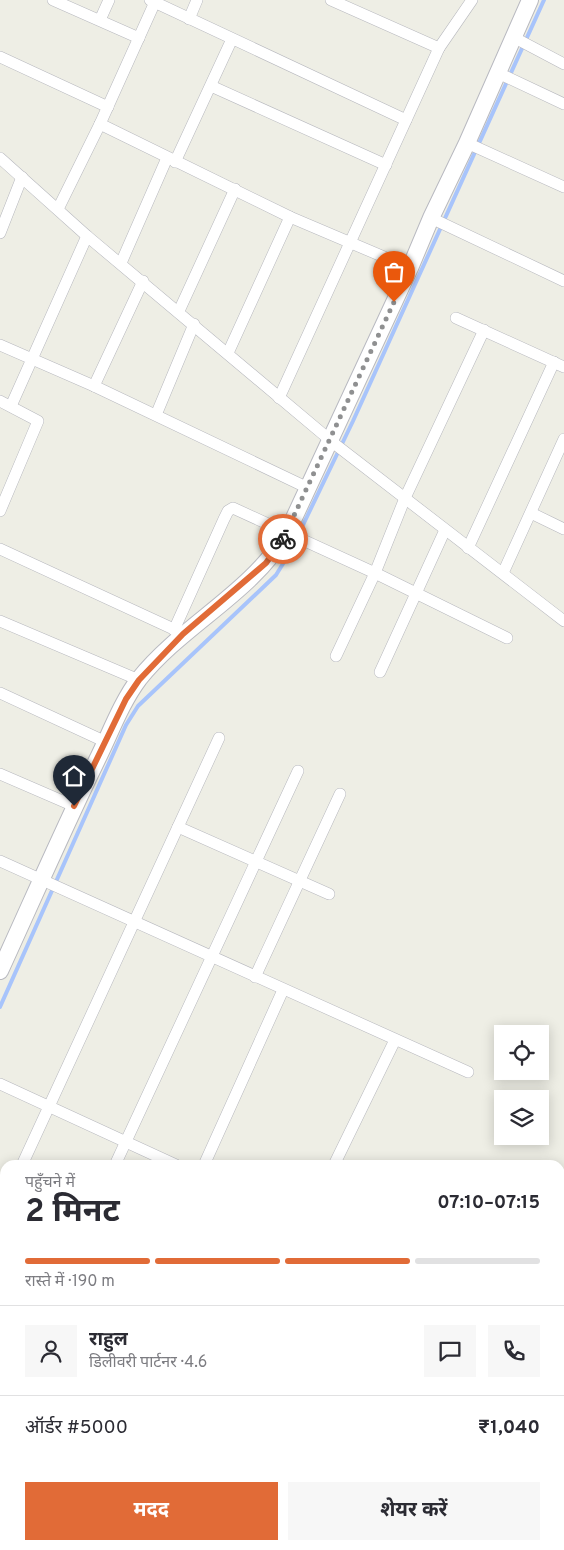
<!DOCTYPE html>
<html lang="hi">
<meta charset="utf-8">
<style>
:root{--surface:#fff;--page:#f7f7f7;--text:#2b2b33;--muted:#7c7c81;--line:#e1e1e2;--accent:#e16b37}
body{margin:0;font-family:Overpass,"Noto Sans Devanagari",sans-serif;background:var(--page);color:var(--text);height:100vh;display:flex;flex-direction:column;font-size:19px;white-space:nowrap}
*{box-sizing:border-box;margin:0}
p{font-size:16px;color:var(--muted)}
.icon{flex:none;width:28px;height:28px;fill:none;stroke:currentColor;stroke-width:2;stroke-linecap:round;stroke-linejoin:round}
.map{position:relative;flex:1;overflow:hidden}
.panel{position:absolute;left:0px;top:1160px;width:565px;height:390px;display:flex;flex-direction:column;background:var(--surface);border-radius:15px 15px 0 0;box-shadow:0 2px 12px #0003}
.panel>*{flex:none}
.tools{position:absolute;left:494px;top:1025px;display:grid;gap:10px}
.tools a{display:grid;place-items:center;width:55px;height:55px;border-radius:0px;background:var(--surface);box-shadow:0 2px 12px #0003;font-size:25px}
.pin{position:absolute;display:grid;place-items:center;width:42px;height:42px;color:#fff;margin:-51px -21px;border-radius:50% 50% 50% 0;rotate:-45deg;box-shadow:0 0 5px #0007}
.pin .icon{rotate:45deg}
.courier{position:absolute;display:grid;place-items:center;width:50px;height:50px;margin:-25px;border:4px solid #e16b37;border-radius:50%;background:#fff;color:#222;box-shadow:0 1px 6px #0007}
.headline em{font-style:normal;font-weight:700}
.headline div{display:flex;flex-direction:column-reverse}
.headline{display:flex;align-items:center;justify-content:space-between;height:85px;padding:0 25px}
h1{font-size:32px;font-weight:700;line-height:38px}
.bar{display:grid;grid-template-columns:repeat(4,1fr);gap:8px 5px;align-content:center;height:60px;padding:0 25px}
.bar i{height:6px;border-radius:4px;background:var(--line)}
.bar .selected{background:var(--accent)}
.bar p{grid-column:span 4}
.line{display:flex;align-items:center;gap:12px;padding:0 25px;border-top:1px solid var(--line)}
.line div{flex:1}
.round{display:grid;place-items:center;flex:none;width:52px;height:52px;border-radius:0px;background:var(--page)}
.button{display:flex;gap:10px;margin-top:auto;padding:10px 25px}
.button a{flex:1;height:58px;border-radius:0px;background:var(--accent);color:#fff;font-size:20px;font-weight:700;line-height:58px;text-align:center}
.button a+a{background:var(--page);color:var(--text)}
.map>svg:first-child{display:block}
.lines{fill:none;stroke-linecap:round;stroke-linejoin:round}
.stream{stroke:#a8c4fb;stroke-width:4}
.street-casing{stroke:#b7b8be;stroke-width:12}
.secondary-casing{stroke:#b8b9c0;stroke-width:18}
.street{stroke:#fff;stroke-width:11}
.secondary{stroke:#fff;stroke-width:16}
.done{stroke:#8f9091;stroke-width:5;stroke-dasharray:0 9}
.route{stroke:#e16b37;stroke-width:6}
</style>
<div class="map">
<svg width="564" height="1550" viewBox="0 0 564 1550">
<rect width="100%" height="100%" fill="#eeeee5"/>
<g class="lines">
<!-- stream -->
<polyline class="stream" points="0,1007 126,725 138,706 276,575 289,554 353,421 544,0"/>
<defs>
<g id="street">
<polyline points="53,0 139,38"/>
<polyline points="150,0 406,120"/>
<polyline points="331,0 439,48"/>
<polyline points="189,19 197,0"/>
<polyline points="100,20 109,0"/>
<polyline points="513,37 564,64"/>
<polyline points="0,57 108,107"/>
<polyline points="498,73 564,104"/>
<polyline points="211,86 386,165"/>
<polyline points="100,124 290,217 410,268"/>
<polyline points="467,143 564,187"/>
<polyline points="0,158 87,236 336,445 564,621"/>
<polyline points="175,162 232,39"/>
<polyline points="58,209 100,124 155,2"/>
<polyline points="431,218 564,281"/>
<polyline points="0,233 22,177"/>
<polyline points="121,263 167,158"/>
<polyline points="179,311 235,189"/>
<polyline points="456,318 564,367"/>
<polyline points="0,345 94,386 308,488"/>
<polyline points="228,353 290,217"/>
<polyline points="94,386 143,281"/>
<polyline points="279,398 439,48 472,0"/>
<polyline points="0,401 38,421 0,511"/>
<polyline points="11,406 87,236"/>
<polyline points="156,415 194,324"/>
<polyline points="531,513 564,529"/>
<polyline points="468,548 554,362"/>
<polyline points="0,549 180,632"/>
<polyline points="503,573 564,439"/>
<polyline points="0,621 139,680"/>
<polyline points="174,630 224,519 228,511 233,508 375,573 507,638"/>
<polyline points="336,656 375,573 405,498 484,330"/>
<polyline points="380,672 445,530"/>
<polyline points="0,693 106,742"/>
<polyline points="0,774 74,806"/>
<polyline points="178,827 329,894"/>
<polyline points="0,861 468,1072"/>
<polyline points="255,977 340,794"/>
<polyline points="0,1084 176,1165"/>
<polyline points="22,1165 219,738"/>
<polyline points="115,1165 298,771"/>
<polyline points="204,1165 283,990"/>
<polyline points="334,1165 395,1040"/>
<polyline points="0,1213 5,1202"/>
<polyline points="560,1227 564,1218"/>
<polyline points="560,1274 564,1276"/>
<polyline points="560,1340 564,1342"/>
<polyline points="0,1411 5,1400"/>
<polyline points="560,1428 564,1429"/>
<polyline points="560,1505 564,1507"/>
<polyline points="290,1545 300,1550"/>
<polyline points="525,1545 536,1550"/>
<polyline points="28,1550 30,1545"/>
<polyline points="111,1550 113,1545"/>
<polyline points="193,1550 196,1545"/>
<polyline points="275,1550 277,1545"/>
<polyline points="410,1550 412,1545"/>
</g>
<path id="secondary" d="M 0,971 C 32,901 63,830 97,760 C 110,734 121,703 139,679 C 182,625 252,593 287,533 L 410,268 L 431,218 L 467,143 L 530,0"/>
</defs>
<!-- street casing -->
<use href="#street" class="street-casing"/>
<!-- secondary casing -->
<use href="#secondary" class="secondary-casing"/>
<!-- street -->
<use href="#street" class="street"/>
<!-- secondary -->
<use href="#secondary" class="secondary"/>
</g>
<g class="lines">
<!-- done -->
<polyline class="done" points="283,539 394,302"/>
<!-- route -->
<polyline class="route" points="74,806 126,699 139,680 183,634 266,563 283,539"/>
</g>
</svg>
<div class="tools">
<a><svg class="icon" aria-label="locate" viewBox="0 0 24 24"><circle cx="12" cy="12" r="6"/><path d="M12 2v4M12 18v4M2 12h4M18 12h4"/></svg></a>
<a><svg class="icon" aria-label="layers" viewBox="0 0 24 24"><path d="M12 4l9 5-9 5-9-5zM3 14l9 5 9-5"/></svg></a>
</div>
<div class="pin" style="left:394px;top:302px;background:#ea580c"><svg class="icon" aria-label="bag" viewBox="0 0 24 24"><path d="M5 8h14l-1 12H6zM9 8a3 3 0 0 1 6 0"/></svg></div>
<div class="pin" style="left:74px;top:806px;background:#1f2937"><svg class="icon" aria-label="home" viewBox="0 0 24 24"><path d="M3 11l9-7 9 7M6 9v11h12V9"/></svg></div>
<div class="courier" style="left:283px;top:539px"><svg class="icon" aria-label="bike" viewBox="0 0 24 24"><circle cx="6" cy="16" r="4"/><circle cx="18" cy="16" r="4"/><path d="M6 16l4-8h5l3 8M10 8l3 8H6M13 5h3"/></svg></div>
<section class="panel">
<div class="headline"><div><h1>2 मिनट</h1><p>पहुँचने में</p></div><em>07:10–07:15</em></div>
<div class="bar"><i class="selected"></i><i class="selected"></i><i class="selected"></i><i></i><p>रास्ते में · 190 m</p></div>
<div class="line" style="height:90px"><a class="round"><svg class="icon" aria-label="person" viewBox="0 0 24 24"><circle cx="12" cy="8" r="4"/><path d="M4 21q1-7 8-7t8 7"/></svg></a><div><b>राहुल</b><p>डिलीवरी पार्टनर · 4.6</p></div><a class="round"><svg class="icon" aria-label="chat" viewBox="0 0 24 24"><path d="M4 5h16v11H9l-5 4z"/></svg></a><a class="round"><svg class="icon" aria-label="phone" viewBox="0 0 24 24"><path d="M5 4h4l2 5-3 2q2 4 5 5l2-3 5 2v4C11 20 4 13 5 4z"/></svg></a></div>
<div class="line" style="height:65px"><div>ऑर्डर #5000</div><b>₹1,040</b></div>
<div class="button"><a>मदद</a><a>शेयर करें</a></div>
</section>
</div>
